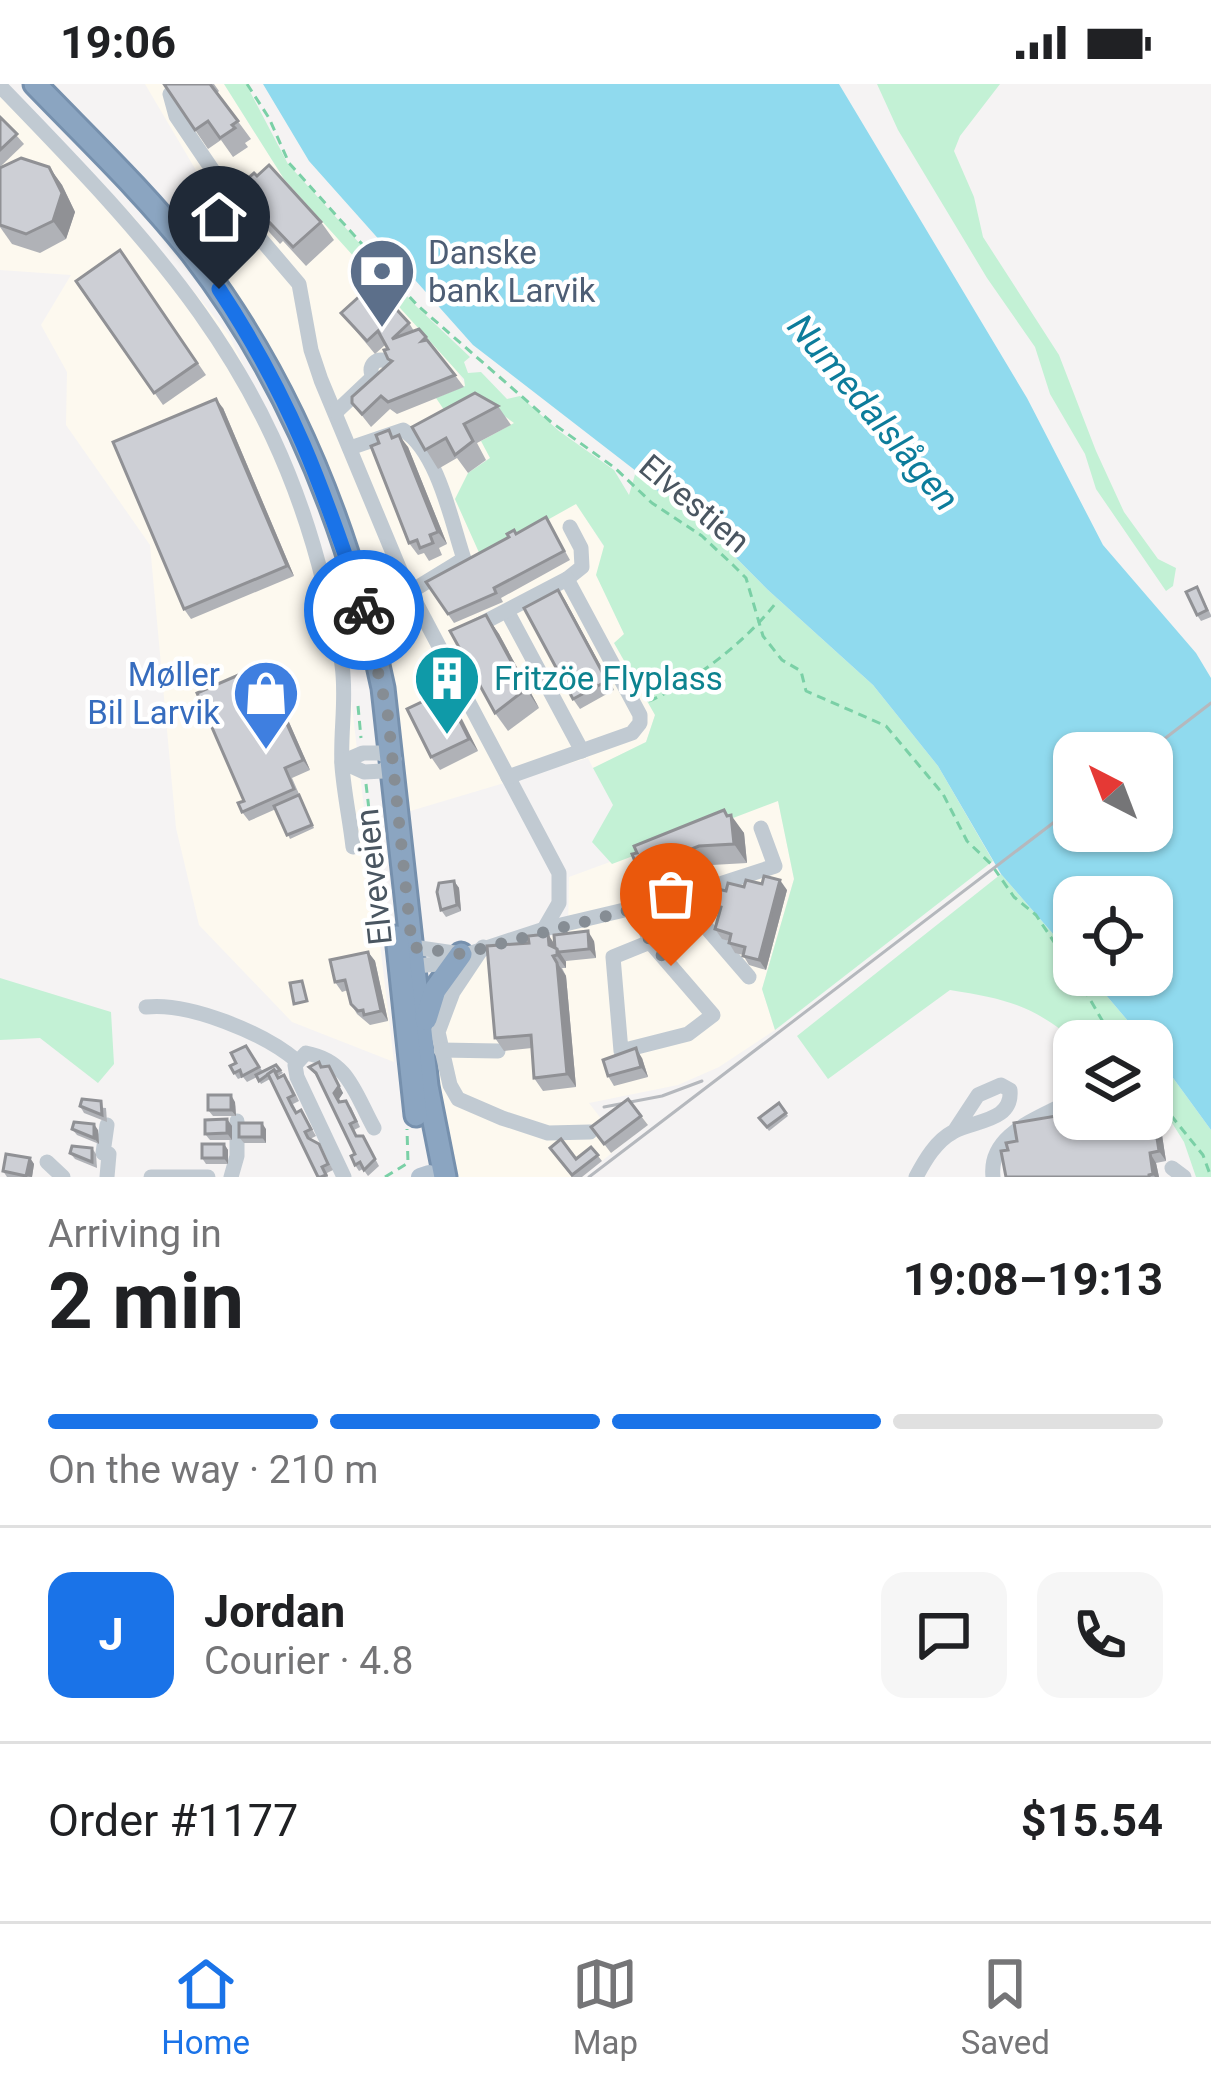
<!DOCTYPE html>
<meta charset="utf-8">
<style>
:root{--surface:#fff;--page:#f6f6f6;--text:#202124;--muted:#757577;--line:#e0e0e0;--accent:#1a73e8}
body{margin:0;font-family:Roboto,sans-serif;background:var(--page);color:var(--text);height:100vh;display:flex;flex-direction:column;font-size:45px;white-space:nowrap}
*{box-sizing:border-box;margin:0}
p{font-size:39px;color:var(--muted)}
.icon{flex:none;width:66px;height:66px;fill:none;stroke:currentColor;stroke-width:2;stroke-linecap:round;stroke-linejoin:round}
.map{position:relative;height:1093px;overflow:hidden}
.drawer{display:flex;flex-direction:column;background:var(--surface);flex:1}
.drawer>*{flex:none}
.needle{width:78px;rotate:318deg}
.tools{position:absolute;left:1053px;top:648px;display:grid;gap:24px}
.tools a{display:grid;place-items:center;width:120px;height:120px;border-radius:24px;background:var(--surface);box-shadow:0 3px 9px #0004;font-size:60px}
.pin{position:absolute;display:grid;place-items:center;width:102px;height:102px;color:#fff;margin:-123px -51px;border-radius:50% 50% 50% 0;rotate:-45deg;box-shadow:0 0 12px #0007}
.pin .icon{rotate:45deg}
.courier{position:absolute;display:grid;place-items:center;width:120px;height:120px;margin:-60px;border:9px solid #1a73e8;border-radius:50%;background:#fff;color:#222;box-shadow:0 3px 15px #0007}
.overview em{font-style:normal;font-weight:700}
.overview div{display:flex;flex-direction:column-reverse}
.overview{display:flex;align-items:center;justify-content:space-between;height:204px;padding:0 48px}
h1{font-size:78px;font-weight:700;line-height:90px}
.bar{display:grid;grid-template-columns:repeat(4,1fr);gap:18px 12px;align-content:center;height:144px;padding:0 48px}
.bar i{height:15px;border-radius:9px;background:var(--line)}
.bar .selected{background:var(--accent)}
.bar p{grid-column:span 4}
.line{display:flex;align-items:center;gap:30px;padding:0 48px;border-top:3px solid var(--line)}
.line div{flex:1}
.round{display:grid;place-items:center;flex:none;width:126px;height:126px;border-radius:24px;background:var(--page)}
.status{display:flex;justify-content:space-between;align-items:center;height:84px;padding:0 60px;background:var(--surface);direction:ltr}
.status svg{height:33px;fill:currentColor}
.menu{display:flex;justify-content:space-around;align-items:center;height:168px;border-top:3px solid var(--line);background:var(--surface);font-size:33px;color:var(--muted)}
.menu a{display:grid;justify-items:center;gap:6px}
.menu .selected{color:var(--accent)}
.map>svg:first-child{display:block}
.commercial{fill:#fdf9ef}
.green{fill:#c3f1d5}
.water{fill:#90daee;fill-rule:evenodd}
.lines{fill:none;stroke-linecap:round;stroke-linejoin:round}
.highway-casing{stroke:#7690ad;stroke-width:27}
.path{stroke:#7ad0a6;stroke-width:3;stroke-dasharray:9 6;stroke-linecap:butt}
.minor{stroke:#c1cad2;stroke-width:15}
.major{stroke:#b3c2d1;stroke-width:18}
.highway{stroke:#8ba5c1;stroke-width:21}
.rail{stroke:#b5b8bd;stroke-width:3}
.wall{fill:#b0b2b7}
.shaded-wall{fill:#909195}
.building{fill:#cdcfd5;stroke:#909195;stroke-width:3}
.done{stroke:#868d94;stroke-width:12;stroke-dasharray:0 21.6}
.route{stroke:#1a73e8;stroke-width:15}
.labels{text-anchor:middle;stroke-width:9;stroke-linejoin:round;paint-order:stroke}
.service-label{font-size:33px;fill:#4e5e75;stroke:#fff;text-anchor:start}
.street-label{font-size:33px;fill:#4a5661;stroke:#fff}
.shop-label{font-size:33px;fill:#366cbe;stroke:#fff;text-anchor:end}
.culture-label{font-size:33px;fill:#0d838f;stroke:#fff;text-anchor:start}
.water-label{font-size:36px;font-style:italic;fill:#0c7c9b;stroke:#fff}
</style>
<div class="status"><b>19:06</b><svg viewBox="0 0 49 12"><path d="M0 12V9h3v3zM5 12V6h3v6zM10 12V3h3v9zM15 12V0h3v12zM26 1h20v11H26zM47 4h2v5h-2z"/></svg></div>
<div class="map">
<svg width="1211" height="1093" viewBox="0 0 1211 1093">
<rect width="100%" height="100%" fill="#f5f3f3"/>
<!-- commercial -->
<g class="commercial">
<polygon points="0,0 8,0 133,132 229,251 300,400 327,481 344,555 394,978 292,938 199,841 176,744 150,461 66,341 67,288 41,241 71,191 0,186"/>
<polygon points="145,0 224,0 284,95 453,281 466,302 515,339 490,374 475,383 455,415 481,472 576,419 604,463 624,551 614,559 655,631 646,658 593,684 588,674 407,728 372,530 212,181 239,159"/>
<polygon points="778,716 794,795 762,905 775,946 719,983 678,1001 589,1019 609,1045 635,1024 648,1040 582,1093 451,1093 430,982 432,932 468,881 497,868 568,848 569,793"/>
</g>
<!-- green -->
<g class="green">
<polygon points="224,0 246,0 288,80 416,222 470,273 464,278 468,289 481,288 507,315 520,312 559,347 614,386 629,411 636,387 660,409 678,415 768,506 873,601 938,682 993,777 775,946 762,905 794,795 778,717 612,780 592,758 613,721 593,684 646,658 655,631 614,559 624,550 596,491 604,462 576,420 481,473 455,415 468,389 490,374 481,357 514,339 503,331 457,345 436,314 465,302 464,295 284,95"/>
<polygon points="877,0 1000,0 960,52 954,67 974,113 983,153 1059,271 1096,367 1124,428 1158,475 1176,484 1173,502 1166,507 1096,405 1085,370 1050,310 1035,263 987,194 898,46"/>
<path d="M 1001,790 L 1074,874 L 1074,891 L 1089,891 L 1145,957 L 1075,957 C 1031,920 1005,915 950,906 L 828,995 L 797,952 Z"/>
<polygon points="0,894 111,928 114,980 98,999 40,954 0,956"/>
<polygon points="1152,965 1211,1046 1211,1093 1196,1093 1184,1058 1152,1007"/>
</g>
<!-- water -->
<path class="water" d="M 263,0 L 839,0 L 1027,314 L 1103,461 L 1196,569 L 1211,594 L 1211,1046 L 1152,965 L 1152,957 L 1145,957 L 1089,891 L 1152,891 L 1152,813 L 1074,813 L 1074,874 L 1001,790 L 938,682 L 873,601 L 768,506 L 678,415 L 660,409 L 636,387 L 473,261 L 309,77 ZM 1074,669 L 1152,669 L 1152,747 L 1074,747 Z"/>
<g class="lines">
<defs>
<g id="highway">
<path d="M 35,0 C 88,55 144,108 192,169 C 290,296 350,448 383,604 L 427,1002 L 445,1093"/>
<polyline points="397,853 416,1031"/>
<polyline points="426,935 435,906 461,870"/>
</g>
</defs>
<!-- highway casing -->
<use href="#highway" class="highway-casing"/>
<!-- path -->
<g class="path">
<polyline points="247,0 269,34 289,79 417,221 551,338 615,384 652,419 702,452 733,481 746,494 763,552 782,576 801,587 806,607 886,642 943,710 967,757 991,780 1014,813 1036,831 1074,888"/>
<path d="M 649,617 C 695,597 744,559 775,520"/>
<polyline points="358,622 361,654"/>
<polyline points="366,700 383,845"/>
<polyline points="1076,891 1114,957"/>
<polyline points="1152,1008 1203,1071 1211,1093"/>
<polyline points="385,1093 408,1079 407,1045"/>
</g>
<!-- minor -->
<g class="minor">
<polyline points="179,0 170,10 176,32 253,146 299,200 311,266 321,296 405,498 559,789 559,819 544,845"/>
<path d="M 0,2 C 152,159 270,280 324,501 C 330,527 339,554 342,581 C 347,615 340,648 342,682 C 344,709 350,736 353,763"/>
<circle cx="381" cy="286" r="10"/>
<polyline points="336,328 373,293"/>
<path d="M 350,364 L 403,346 C 438,367 452,440 464,475 L 410,508"/>
<polyline points="567,495 582,483 581,464 570,443"/>
<polyline points="507,527 582,667"/>
<polyline points="475,543 567,495 640,631 640,639 632,649 508,693"/>
<polygon points="363,669 380,669 394,675 383,687 364,688 342,678"/>
<polyline points="680,813 775,782 761,744"/>
<polyline points="637,823 680,813 749,893"/>
<polygon points="650,858 713,931 688,950 621,967 613,873"/>
<polyline points="483,863 453,908 438,948 450,1001 458,1015 502,1034 548,1049 590,1048"/>
<polyline points="461,870 413,863 399,875 415,882 438,880 544,845 637,823 650,858"/>
<path d="M 146,923 C 189,918 264,949 297,977"/>
<polyline points="441,966 498,967"/>
<polyline points="47,1078 63,1093"/>
<polyline points="1172,1084 1184,1093"/>
<polyline points="107,1093 109,1070 103,1069 107,1041"/>
<polyline points="151,1093 208,1093"/>
<polyline points="231,1093 237,1072 237,1037"/>
<path d="M 344,1093 L 297,993 L 295,981 L 306,969 C 349,977 355,1010 374,1044"/>
<path d="M 916,1093 C 925,1076 936,1057 953,1048 C 974,1036 1013,1038 1010,1006 L 1001,1001 L 978,1011 L 955,1046"/>
<path d="M 993,1093 C 988,1048 1042,1034 1074,1015"/>
</g>
<!-- major -->
<polyline class="major" points="420,1093 429,1090 439,1093"/>
<!-- highway -->
<use href="#highway" class="highway"/>
<!-- rail -->
<g class="rail">
<polyline points="1146,669 1211,619"/>
<polyline points="604,1023 662,1012 702,997"/>
<polyline points="589,1093 1074,723"/>
</g>
</g>
<!-- wall -->
<g class="wall">
<polygon points="164,0 214,0 219,7 217,9 251,55 245,59 248,63 233,73 221,56 208,65"/>
<polygon points="0,33 24,60 0,83"/>
<polygon points="49,83 62,101 75,128 66,155 40,169 12,160 0,143 0,84"/>
<polygon points="238,110 321,138 334,156 306,182 283,157 280,160 251,128"/>
<polygon points="120,166 206,291 163,321 76,197"/>
<polygon points="341,229 409,239 414,247 426,253 464,303 397,330 390,325 371,343 352,319 390,279 388,275 388,265 385,261 375,270"/>
<polygon points="498,322 511,341 477,359 486,376 468,389 457,374 438,385 412,343"/>
<polygon points="223,324 294,492 191,535 184,525"/>
<polygon points="394,353 408,363 447,460 439,464 442,471 429,477 424,469 418,471 409,459"/>
<polygon points="546,433 570,476 501,514 503,518 454,539 426,498"/>
<polygon points="1197,503 1211,531 1211,533 1201,537 1197,531"/>
<polygon points="558,506 614,606 580,625 573,615"/>
<polygon points="486,531 499,550 539,624 508,647 495,629"/>
<polygon points="435,581 450,609 448,610 478,667 440,686 431,673 431,614 419,589"/>
<polygon points="243,589 258,618 281,620 310,686 292,694 314,744 290,755 276,725 249,737 242,728 244,717"/>
<polygon points="728,732 744,749 747,779 712,781 693,789 689,784 650,801 637,782"/>
<polygon points="454,797 459,804 461,827 446,833 441,826"/>
<polygon points="744,803 787,806 766,886 749,881 743,871 735,869 729,859 729,857 722,855 715,845 720,830 713,821 726,807"/>
<polygon points="594,857 596,874 566,877 566,884 562,884 566,892 576,1003 543,1007 534,994 532,964 504,967 495,954 555,859"/>
<polygon points="368,868 375,877 388,937 370,941 357,930 351,920 348,906 342,908 335,898"/>
<polygon points="246,962 263,988 276,981 283,989 278,992 279,993 289,997 299,1017 293,1020 297,1028 301,1026 316,1052 310,1055 323,1067 333,1086 327,1089 328,1093 318,1093 270,995 261,1000 257,993 247,998 243,993 238,995 234,989 236,979"/>
<polygon points="642,974 648,993 614,1002 608,992"/>
<polygon points="329,982 343,1009 339,1015 340,1017 351,1023 360,1043 354,1046 357,1052 363,1052 379,1082 368,1092 363,1085 359,1087 355,1081 355,1070 318,994 309,983"/>
<polygon points="628,1015 648,1041 611,1069 591,1043"/>
<polygon points="235,1018 236,1032 213,1032 208,1026"/>
<polygon points="779,1019 788,1032 769,1047 759,1034"/>
<polygon points="80,1022 106,1024 107,1038 84,1029"/>
<polygon points="227,1035 232,1042 232,1056 210,1056 205,1050"/>
<polygon points="1074,1035 1141,1035 1143,1043 1162,1051 1166,1077 1156,1079 1159,1093 1006,1093 1008,1066 1017,1057"/>
<polygon points="72,1045 98,1046 99,1060 77,1051"/>
<polygon points="266,1045 266,1059 244,1059 239,1053"/>
<polygon points="224,1060 228,1066 228,1080 206,1080 202,1074"/>
<polygon points="591,1063 602,1077 582,1093 572,1093 550,1064 576,1075"/>
<polygon points="92,1064 96,1070 97,1084 75,1075 70,1069"/>
<polygon points="30,1074 34,1080 32,1093 7,1093 3,1087"/>
</g>
<!-- shaded-wall -->
<g class="shaded-wall">
<polygon points="49,83 62,101 75,128 66,155 53,137"/>
<polygon points="216,315 223,324 294,492 287,482"/>
<polygon points="399,351 408,363 447,460 438,448"/>
<polygon points="558,506 565,516 614,606 607,597"/>
<polygon points="486,531 499,550 539,624 526,605"/>
<polygon points="445,607 454,619 478,667 469,655"/>
<polygon points="274,611 281,620 310,686 303,676"/>
<polygon points="724,726 731,736 731,731 744,749 747,779 734,760"/>
<polygon points="780,796 787,806 766,886 759,876"/>
<polygon points="454,797 459,804 461,827 457,821"/>
<polygon points="588,847 594,857 596,874 589,865"/>
<polygon points="548,850 566,878 566,884 549,861"/>
<polygon points="368,868 375,877 388,937 381,927"/>
<polygon points="553,872 566,892 576,1003 567,990"/>
<polygon points="636,964 642,974 648,993 641,983"/>
<polygon points="329,982 343,1009 339,1015 343,1024 334,1009"/>
<polygon points="231,1011 235,1018 236,1032 231,1026"/>
<polygon points="227,1035 232,1042 232,1056 227,1049"/>
<polygon points="262,1039 266,1045 266,1059 262,1053"/>
<polygon points="94,1040 98,1046 99,1060 94,1054"/>
<polygon points="1155,1041 1162,1051 1166,1077 1159,1067"/>
<polygon points="224,1060 228,1066 228,1080 224,1074"/>
<polygon points="1150,1069 1156,1079 1159,1093 1155,1093 1153,1090"/>
<polygon points="30,1074 34,1080 32,1093 26,1092"/>
</g>
<!-- building -->
<g class="building">
<polygon points="164,0 210,0 238,37 232,41 235,44 220,54 208,37 195,46"/>
<polygon points="0,33 17,50 0,66"/>
<polygon points="21,74 49,83 62,109 53,137 26,150 0,141 0,84"/>
<polygon points="269,81 321,138 293,163 270,139 267,141 238,110 250,98 247,95 254,89 257,92"/>
<polygon points="120,166 197,279 154,309 76,197"/>
<polygon points="373,200 409,239 392,255 419,245 426,253 422,257 427,256 455,291 388,318 381,312 362,330 352,319 352,313 392,277 388,275 384,266 388,265 378,247 367,257 341,229"/>
<polygon points="475,309 498,322 464,340 473,357 455,371 446,354 425,366 412,343"/>
<polygon points="216,315 287,482 184,525 113,358"/>
<polygon points="389,346 392,354 399,351 438,448 430,451 433,459 420,464 417,456 409,459 371,362 379,359 376,351"/>
<polygon points="546,433 564,467 494,504 496,509 448,530 426,498 509,453 507,450 514,446 516,450"/>
<polygon points="1197,503 1207,526 1197,531 1186,508"/>
<polygon points="558,506 607,597 573,615 524,524"/>
<polygon points="486,531 526,605 495,629 450,547"/>
<polygon points="435,581 446,602 429,610 419,589"/>
<polygon points="243,589 256,619 274,611 303,676 285,684 294,705 242,728 238,719 244,717 197,609"/>
<polygon points="445,607 469,655 431,673 407,625"/>
<polygon points="299,711 312,741 287,751 274,722"/>
<polygon points="724,726 727,732 731,731 734,760 699,762 679,770 677,765 637,782 632,770 637,769 634,762"/>
<polygon points="764,792 780,796 759,876 743,872 745,863 729,859 731,850 715,845 721,823 713,821 718,805 726,807 728,799 744,803 746,796 762,800"/>
<polygon points="454,797 457,821 441,826 437,808 439,799"/>
<polygon points="588,847 589,865 559,868 555,864 554,851"/>
<polygon points="548,850 549,861 557,865 557,871 553,872 557,879 567,990 534,994 531,951 495,954 487,862 529,859 528,852"/>
<polygon points="368,868 381,927 364,931 363,926 358,927 351,920 345,896 335,898 330,876"/>
<polygon points="302,897 307,917 294,920 290,899"/>
<polygon points="246,962 259,983 242,992 240,986 234,989 230,982 236,979 231,969"/>
<polygon points="636,964 641,983 608,992 603,976"/>
<polygon points="319,978 321,983 329,982 339,1002 334,1009 339,1018 346,1017 356,1037 350,1040 356,1052 363,1052 375,1075 364,1086 360,1078 355,1081 351,1072 355,1070 316,989 309,983"/>
<polygon points="276,981 280,986 276,988 274,986 259,997 256,991"/>
<polygon points="274,986 278,994 284,991 294,1011 288,1014 292,1022 296,1029 301,1026 311,1045 305,1048 308,1054 319,1060 328,1080 322,1083 326,1091 321,1093 318,1093 268,990"/>
<rect x="208" y="1011" width="23" height="15"/>
<polygon points="82,1015 101,1017 102,1031 80,1022"/>
<polygon points="628,1015 641,1032 604,1060 591,1043"/>
<polygon points="779,1019 786,1029 767,1043 759,1034"/>
<polygon points="1074,1029 1074,1035 1136,1035 1138,1044 1155,1041 1159,1067 1150,1069 1153,1090 1149,1091 1149,1093 1006,1093 1001,1067 1008,1066 1006,1059 1017,1057 1014,1039"/>
<polygon points="227,1035 227,1049 205,1050 205,1036"/>
<polygon points="74,1038 94,1040 94,1054 72,1045"/>
<rect x="239" y="1039" width="23" height="14"/>
<polygon points="561,1055 576,1075 591,1063 598,1071 572,1091 550,1064"/>
<rect x="202" y="1060" width="22" height="14"/>
<polygon points="72,1062 92,1064 92,1078 70,1069"/>
<polygon points="6,1070 30,1074 26,1092 3,1087"/>
</g>
<g class="lines">
<!-- done -->
<polyline class="done" points="364,526 388,632 412,863 461,870 637,824 650,858 671,882"/>
<!-- route -->
<path class="route" d="M 219,205 C 291,314 323,403 364,526"/>
</g>
<!-- icons -->
<defs>
<symbol id="bank-pin" viewBox="-11 -11 22 30"><path d="M0 17L-7.5 6A9.5 9.5 0 1 1 7.5 6Z" fill="#5c6f8a" stroke="#fff"/><path d="M-6-4H6V4H-6ZM0-2.3a2.3 2.3 0 1 0 0 4.6a2.3 2.3 0 1 0 0-4.6Z" fill="#fff"/></symbol>
<symbol id="building-pin" viewBox="-11 -11 22 30"><path d="M0 17L-7.5 6A9.5 9.5 0 1 1 7.5 6Z" fill="#0f9aa8" stroke="#fff"/><path d="M-4-6H4V6H1V3H-1V6H-4ZM-2.5-4.3h1.7v1.8h-1.7ZM.8-4.3h1.7v1.8H.8ZM-2.5-1h1.7V.8h-1.7ZM.8-1h1.7V.8H.8Z" fill="#fff"/></symbol>
<symbol id="shop-pin" viewBox="-11 -11 22 30"><path d="M0 17L-7.5 6A9.5 9.5 0 1 1 7.5 6Z" fill="#3f7fe0" stroke="#fff"/><path d="M-5-2.5h2.3a2.7 3.5 0 0 1 5.4 0H5L5.5 6h-11ZM-1.5-2.5h3a1.5 2.3 0 0 0-3 0Z" fill="#fff"/></symbol>
</defs>
<g fill-rule="evenodd">
<use href="#bank-pin" x="344" y="149" width="76" height="104"/>
<use href="#building-pin" x="409" y="556" width="76" height="104"/>
<use href="#shop-pin" x="228" y="571" width="76" height="104"/>
</g>
<g class="labels">
<!-- service labels -->
<g class="service-label">
<text x="428" y="180">Danske<tspan x="428" dy="38">bank Larvik</tspan></text>
</g>
<!-- street labels -->
<g class="street-label">
<text transform="translate(695 419) rotate(40)" y="12">Elvestien</text>
<text transform="translate(373 793) rotate(-96)" y="12">Elveveien</text>
</g>
<!-- shop labels -->
<g class="shop-label">
<text x="220" y="602">Møller<tspan x="220" dy="38">Bil Larvik</tspan></text>
</g>
<!-- culture labels -->
<g class="culture-label">
<text x="494" y="606">Fritzöe Flyplass</text>
</g>
<!-- water labels -->
<g class="water-label">
<text transform="translate(874 328) rotate(50)" y="13">Numedalslågen</text>
</g>
</g>
</svg>
<div class="tools">
<a><svg class="needle" viewBox="-14 -14 28 28"><path d="M0-13l5 13h-10z" fill="#e53935"/><path d="M0 13l5-13h-10z" fill="#757577"/></svg></a>
<a><svg class="icon" aria-label="locate" viewBox="0 0 24 24"><circle cx="12" cy="12" r="6"/><path d="M12 2v4M12 18v4M2 12h4M18 12h4"/></svg></a>
<a><svg class="icon" aria-label="layers" viewBox="0 0 24 24"><path d="M12 4l9 5-9 5-9-5zM3 14l9 5 9-5"/></svg></a>
</div>
<div class="pin" style="left:671px;top:882px;background:#ea580c"><svg class="icon" aria-label="bag" viewBox="0 0 24 24"><path d="M5 8h14l-1 12H6zM9 8a3 3 0 0 1 6 0"/></svg></div>
<div class="pin" style="left:219px;top:205px;background:#1f2937"><svg class="icon" aria-label="home" viewBox="0 0 24 24"><path d="M3 11l9-7 9 7M6 9v11h12V9"/></svg></div>
<div class="courier" style="left:364px;top:526px"><svg class="icon" aria-label="bike" viewBox="0 0 24 24"><circle cx="6" cy="16" r="4"/><circle cx="18" cy="16" r="4"/><path d="M6 16l4-8h5l3 8M10 8l3 8H6M13 5h3"/></svg></div>
</div>
<section class="drawer">
<div class="overview"><div><h1>2 min</h1><p>Arriving in</p></div><em>19:08–19:13</em></div>
<div class="bar"><i class="selected"></i><i class="selected"></i><i class="selected"></i><i></i><p>On the way · 210 m</p></div>
<div class="line" style="height:216px"><b class="round" style="background:var(--accent);color:#fff">J</b><div><b>Jordan</b><p>Courier · 4.8</p></div><a class="round"><svg class="icon" aria-label="chat" viewBox="0 0 24 24"><path d="M4 5h16v11H9l-5 4z"/></svg></a><a class="round"><svg class="icon" aria-label="phone" viewBox="0 0 24 24"><path d="M5 4h4l2 5-3 2q2 4 5 5l2-3 5 2v4C11 20 4 13 5 4z"/></svg></a></div>
<div class="line" style="height:156px"><div>Order #1177</div><b>$15.54</b></div>
</section>
<nav class="menu">
<a class="selected"><svg class="icon" aria-label="home" viewBox="0 0 24 24"><path d="M3 11l9-7 9 7M6 9v11h12V9"/></svg>Home</a>
<a><svg class="icon" aria-label="map" viewBox="0 0 24 24"><path d="M3 6l6-2 6 2 6-2v14l-6 2-6-2-6 2zM9 4v14M15 6v14"/></svg>Map</a>
<a><svg class="icon" aria-label="saved" viewBox="0 0 24 24"><path d="M7 4h10v16l-5-4-5 4z"/></svg>Saved</a>
</nav>
